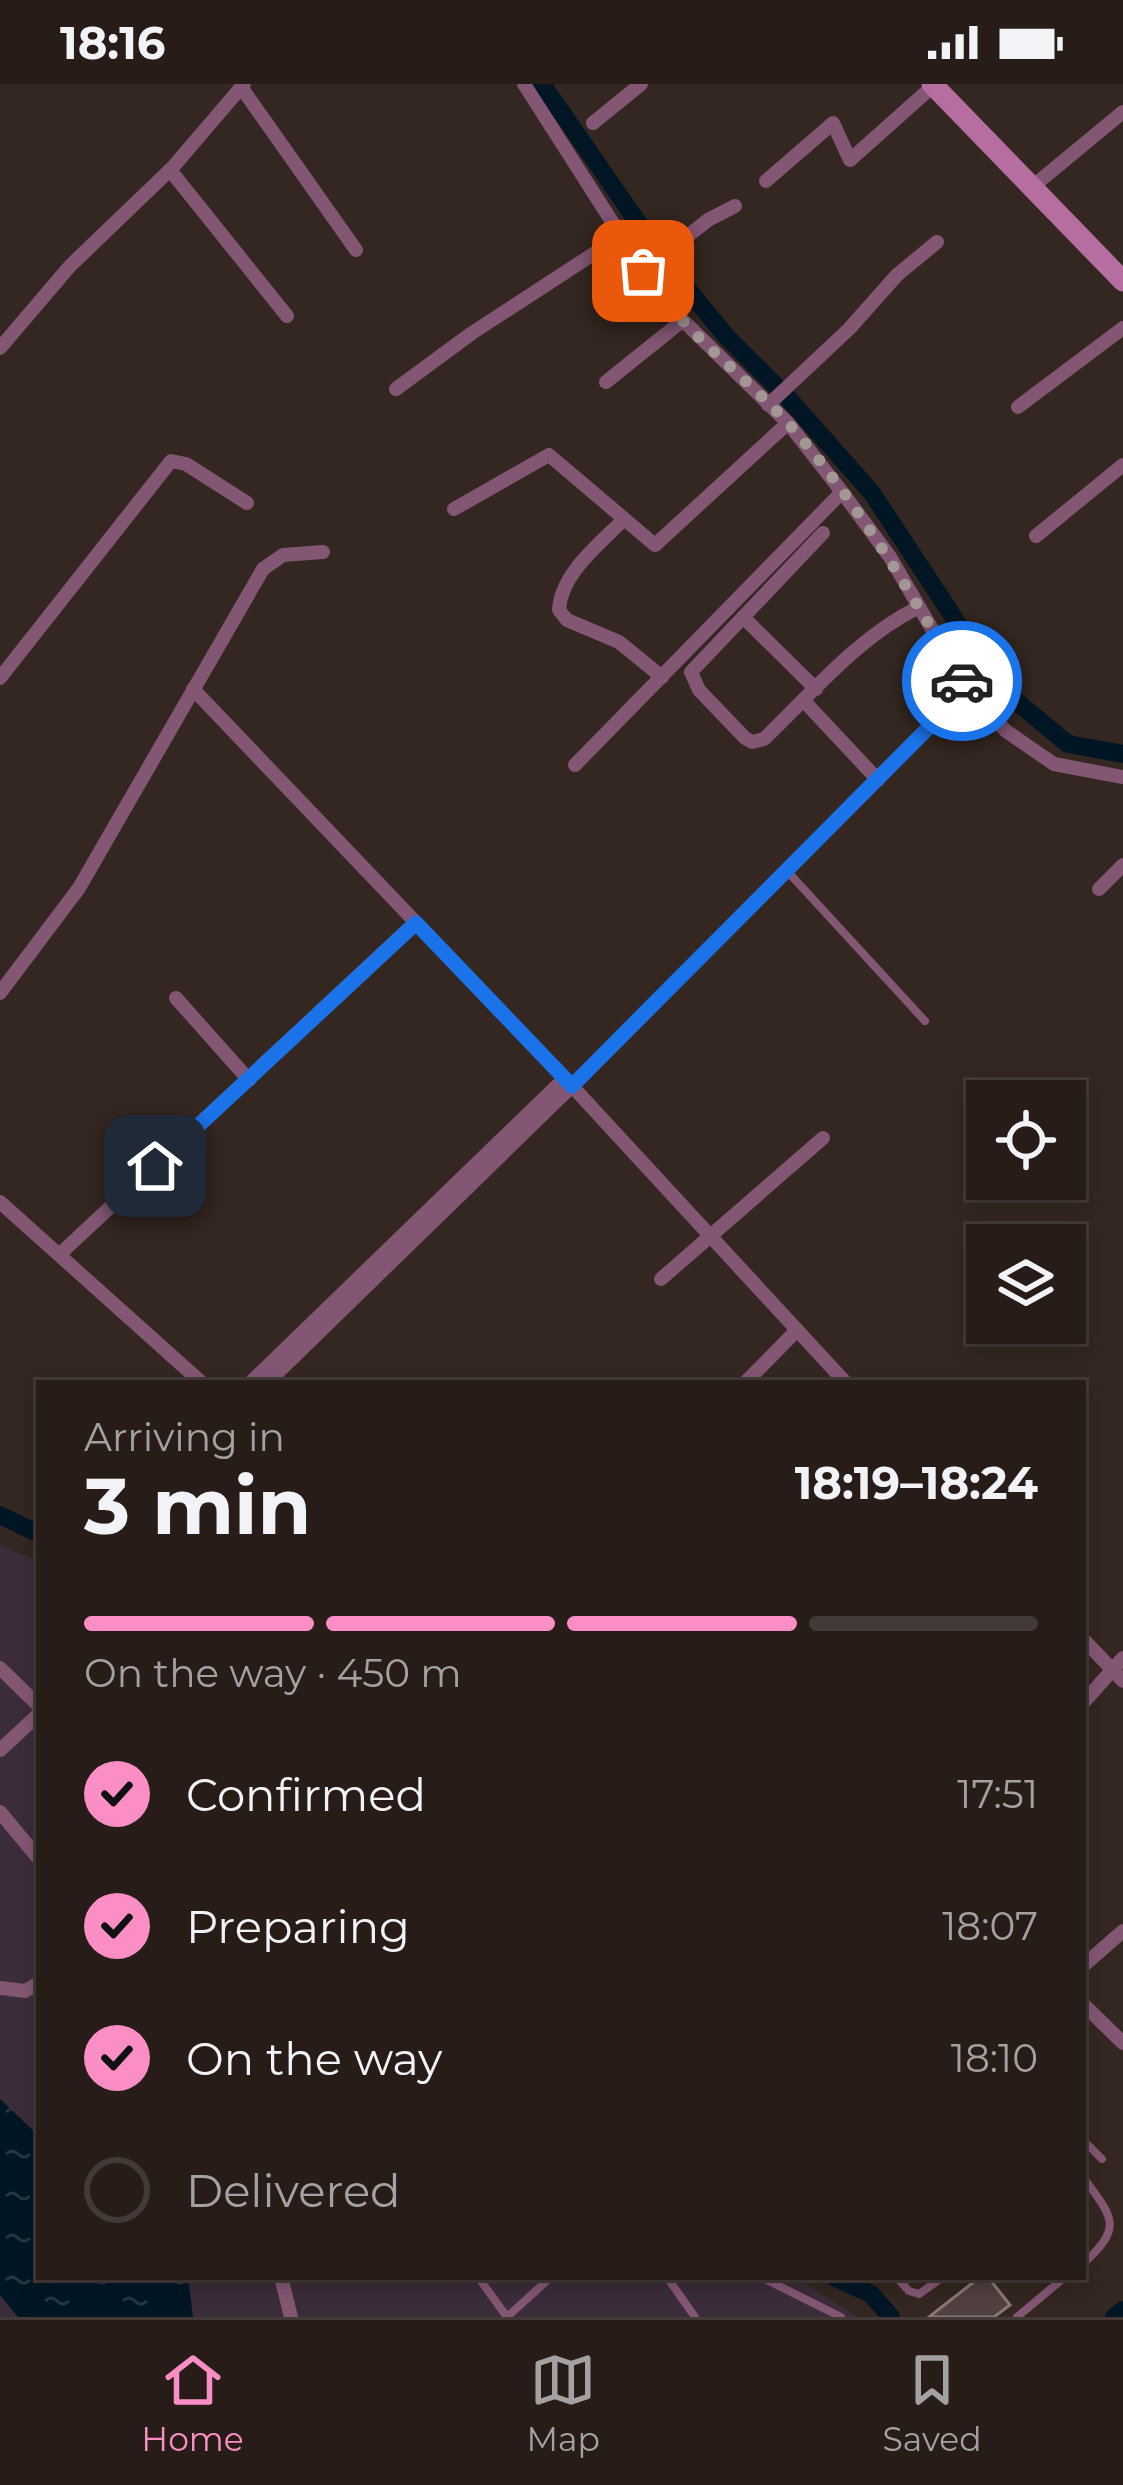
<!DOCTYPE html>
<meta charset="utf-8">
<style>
:root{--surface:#271c18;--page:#332925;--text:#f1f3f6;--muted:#a4a1a2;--line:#433a37;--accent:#fb8fc5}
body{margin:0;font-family:Montserrat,sans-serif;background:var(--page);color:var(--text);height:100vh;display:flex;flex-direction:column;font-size:45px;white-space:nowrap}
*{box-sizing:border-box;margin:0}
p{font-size:39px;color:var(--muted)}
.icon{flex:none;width:66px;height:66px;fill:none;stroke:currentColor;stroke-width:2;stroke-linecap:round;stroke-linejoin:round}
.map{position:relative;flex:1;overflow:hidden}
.panel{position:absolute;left:36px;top:1296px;width:1050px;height:900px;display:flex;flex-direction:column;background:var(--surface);border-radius:0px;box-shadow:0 6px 18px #0003,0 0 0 3px var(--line)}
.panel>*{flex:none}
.fabs{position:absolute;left:966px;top:996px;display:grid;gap:24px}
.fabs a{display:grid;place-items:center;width:120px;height:120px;border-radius:0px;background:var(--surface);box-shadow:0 6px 18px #0003,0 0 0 3px var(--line);font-size:60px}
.pin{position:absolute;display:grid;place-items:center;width:102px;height:102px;color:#fff;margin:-51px;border-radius:24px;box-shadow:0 6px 18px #0006}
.courier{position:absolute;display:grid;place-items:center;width:120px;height:120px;margin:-60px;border:9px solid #1a73e8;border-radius:50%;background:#fff;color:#222;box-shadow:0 3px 15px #0007}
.head em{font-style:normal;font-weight:700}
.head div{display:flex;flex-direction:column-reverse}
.head{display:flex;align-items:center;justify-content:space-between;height:204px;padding:0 48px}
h1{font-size:78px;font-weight:700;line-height:90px}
.bar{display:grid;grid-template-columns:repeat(4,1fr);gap:18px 12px;align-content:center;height:144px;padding:0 48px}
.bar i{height:15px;border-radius:9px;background:var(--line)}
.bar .selected{background:var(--accent)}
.bar p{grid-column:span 4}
ol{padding:0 48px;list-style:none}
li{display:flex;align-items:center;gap:36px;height:132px}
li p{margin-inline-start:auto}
li .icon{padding:12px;border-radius:50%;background:var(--accent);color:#111;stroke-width:4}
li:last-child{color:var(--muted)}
li i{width:66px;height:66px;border:6px solid var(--line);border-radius:50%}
.status{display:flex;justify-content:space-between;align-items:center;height:84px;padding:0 60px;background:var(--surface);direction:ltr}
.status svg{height:33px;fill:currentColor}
.dock{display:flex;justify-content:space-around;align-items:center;height:168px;border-top:3px solid var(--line);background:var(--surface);font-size:33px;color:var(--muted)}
.dock a{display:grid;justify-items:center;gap:6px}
.dock .selected{color:var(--accent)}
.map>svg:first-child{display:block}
.education{fill:#3a2c38}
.water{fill:url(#water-ripples)}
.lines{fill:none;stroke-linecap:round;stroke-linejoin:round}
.canal{stroke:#001624;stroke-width:18}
.building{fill:#50403f;stroke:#887674;stroke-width:3}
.lane{stroke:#835674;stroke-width:8}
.street{stroke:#835674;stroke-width:14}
.secondary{stroke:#b56e9f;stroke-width:21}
.done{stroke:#a29893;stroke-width:12;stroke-dasharray:0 21.6}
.route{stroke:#1a73e8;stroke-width:15}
</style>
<div class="status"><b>18:16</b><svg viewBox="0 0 49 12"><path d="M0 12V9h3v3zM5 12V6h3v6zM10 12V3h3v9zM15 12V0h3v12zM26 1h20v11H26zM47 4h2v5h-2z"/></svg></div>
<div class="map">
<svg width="1123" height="2233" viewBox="0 0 1123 2233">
<defs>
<pattern id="water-ripples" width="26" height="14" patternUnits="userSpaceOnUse" patternTransform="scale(3)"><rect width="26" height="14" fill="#001624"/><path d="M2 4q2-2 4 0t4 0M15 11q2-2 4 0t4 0" fill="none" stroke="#253743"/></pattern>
</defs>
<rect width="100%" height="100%" fill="#342620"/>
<!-- education -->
<polygon class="education" points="0,1461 39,1478 39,2193 794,2193 858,2233 0,2233"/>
<!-- water -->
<polygon class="water" points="0,2015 39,2052 39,2193 188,2193 193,2233 18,2233 0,2211"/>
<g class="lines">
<!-- canal -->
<g class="canal">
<polyline points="542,0 659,169"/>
<polyline points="666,179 726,252 776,302"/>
<polyline points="788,314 872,409 1000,604 1068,660 1123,670"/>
<polyline points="0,1431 39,1450"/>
<polyline points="834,2193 871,2210 891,2233"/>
<polyline points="1114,2233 1123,2226"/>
</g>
</g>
<!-- building -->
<polygon class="building" points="980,2193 988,2193 1010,2221 994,2233 929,2233"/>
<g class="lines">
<!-- lane -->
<g class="lane">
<polyline points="788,788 925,937"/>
<polyline points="1083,2056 1102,2075"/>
<path d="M 1083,2093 C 1114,2135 1123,2143 1083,2180"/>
<polyline points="478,2193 507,2233 551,2193"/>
<polyline points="667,2193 695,2233"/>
<polyline points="761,2193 841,2233"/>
<polyline points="896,2193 909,2207 919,2210 943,2193"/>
<polyline points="1017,2233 1065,2193"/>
</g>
<!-- street -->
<g class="street">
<polyline points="524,0 662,216 788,339 842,408 890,473 967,605 1006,647 1054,680 1123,693"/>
<polyline points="241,3 356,166"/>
<polyline points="593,39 641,0"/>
<polyline points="170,86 287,232"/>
<polyline points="766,97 833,39 850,76 933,2"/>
<polyline points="1031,104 1123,28"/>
<polyline points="643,187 708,136 735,122"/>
<polyline points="0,264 70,182 173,83 244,0"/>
<polyline points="606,298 682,237"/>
<polyline points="396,305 472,249 621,152"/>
<polyline points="768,321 849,245 897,191 937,158"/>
<polyline points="1018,323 1123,244"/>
<polyline points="454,425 549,371 655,461 788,339"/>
<path d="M 624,435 C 600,460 561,489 559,526 L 567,536 L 619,558 L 662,593"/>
<path d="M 823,449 L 691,588 L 699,606 L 745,654 L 752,658 L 764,655 C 813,608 858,553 919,523"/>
<polyline points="1036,452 1123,381"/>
<polyline points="743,533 816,605"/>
<polyline points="0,594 171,377 186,380 247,419"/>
<polyline points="193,605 572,1002 846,1299"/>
<polyline points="804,617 878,696"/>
<polyline points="575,681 842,408"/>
<polyline points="1099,805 1123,781"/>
<polyline points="0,909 79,804 263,485 283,471 323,468"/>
<polyline points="176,914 249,996"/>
<polyline points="0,1118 202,1299"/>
<polyline points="61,1169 415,839"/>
<polyline points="661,1195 823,1054"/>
<polyline points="250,1299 565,994"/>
<polyline points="267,1299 572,1002 967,605"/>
<polyline points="745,1299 797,1246"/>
<polyline points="1083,1555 1123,1597"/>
<polyline points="0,1584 39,1622"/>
<polyline points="1083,1619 1123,1574"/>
<polyline points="0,1666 39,1630"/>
<polyline points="0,1728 39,1775"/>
<polyline points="1083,1882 1123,1847"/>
<polyline points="0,1904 25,1907 39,1899"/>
<polyline points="1083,1920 1123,1959"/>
<polyline points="281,2193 291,2233"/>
</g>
<!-- secondary -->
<polyline class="secondary" points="932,0 1123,197"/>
</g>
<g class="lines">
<!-- done -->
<path class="done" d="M 643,187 C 682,247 740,287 788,339 C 857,417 910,507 962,597"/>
<!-- route -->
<polyline class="route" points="155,1082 416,839 572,1002 967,605 962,597"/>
</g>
</svg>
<div class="fabs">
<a><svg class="icon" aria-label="locate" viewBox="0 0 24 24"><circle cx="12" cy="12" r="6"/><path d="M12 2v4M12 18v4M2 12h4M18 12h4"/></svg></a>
<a><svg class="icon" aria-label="layers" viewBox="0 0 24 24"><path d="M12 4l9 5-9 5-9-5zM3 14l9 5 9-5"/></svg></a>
</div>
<div class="pin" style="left:643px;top:187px;background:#ea580c"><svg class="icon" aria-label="bag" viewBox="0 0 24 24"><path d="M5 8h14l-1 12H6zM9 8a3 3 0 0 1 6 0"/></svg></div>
<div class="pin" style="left:155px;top:1082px;background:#1f2937"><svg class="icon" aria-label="home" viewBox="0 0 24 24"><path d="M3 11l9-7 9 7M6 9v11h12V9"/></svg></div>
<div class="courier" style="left:962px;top:597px"><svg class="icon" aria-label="car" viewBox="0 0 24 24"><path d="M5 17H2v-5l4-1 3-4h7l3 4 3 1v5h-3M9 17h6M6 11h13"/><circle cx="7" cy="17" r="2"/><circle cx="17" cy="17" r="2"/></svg></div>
<section class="panel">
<div class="head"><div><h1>3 min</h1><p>Arriving in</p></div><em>18:19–18:24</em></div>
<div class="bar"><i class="selected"></i><i class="selected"></i><i class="selected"></i><i></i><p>On the way · 450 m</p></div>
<ol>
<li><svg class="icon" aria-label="check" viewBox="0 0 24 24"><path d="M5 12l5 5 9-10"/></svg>Confirmed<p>17:51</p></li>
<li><svg class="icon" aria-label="check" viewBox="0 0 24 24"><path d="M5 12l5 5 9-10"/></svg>Preparing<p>18:07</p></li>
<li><svg class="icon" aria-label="check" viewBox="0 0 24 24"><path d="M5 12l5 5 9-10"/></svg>On the way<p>18:10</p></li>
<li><i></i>Delivered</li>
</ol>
</section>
</div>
<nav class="dock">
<a class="selected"><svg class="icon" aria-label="home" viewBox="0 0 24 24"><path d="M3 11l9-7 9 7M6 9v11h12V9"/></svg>Home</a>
<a><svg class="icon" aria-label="map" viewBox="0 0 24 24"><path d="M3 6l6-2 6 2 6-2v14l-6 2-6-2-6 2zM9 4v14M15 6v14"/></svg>Map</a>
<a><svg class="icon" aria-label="saved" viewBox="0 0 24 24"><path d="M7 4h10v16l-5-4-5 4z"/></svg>Saved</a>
</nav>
